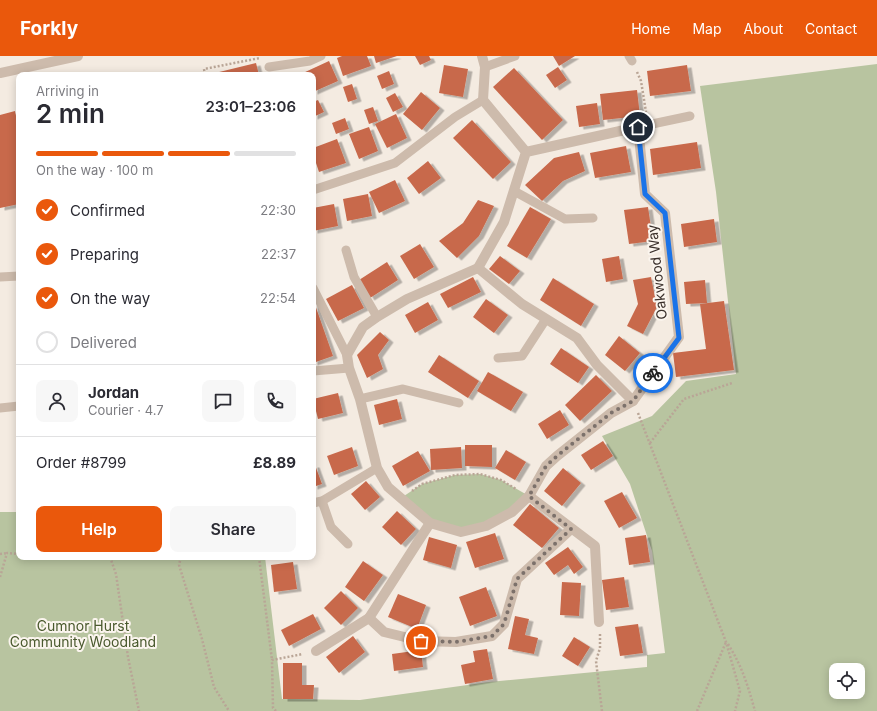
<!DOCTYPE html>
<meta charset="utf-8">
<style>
:root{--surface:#fff;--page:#f7f7f7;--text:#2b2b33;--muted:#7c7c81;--line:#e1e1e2;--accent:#ea580c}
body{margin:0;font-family:Inter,sans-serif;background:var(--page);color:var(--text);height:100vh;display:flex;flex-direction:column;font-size:15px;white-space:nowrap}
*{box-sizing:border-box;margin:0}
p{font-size:13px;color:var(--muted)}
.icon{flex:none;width:22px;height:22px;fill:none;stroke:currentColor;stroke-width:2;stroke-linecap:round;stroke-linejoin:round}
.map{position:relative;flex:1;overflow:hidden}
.panel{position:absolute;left:16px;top:16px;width:300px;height:488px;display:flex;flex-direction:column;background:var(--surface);border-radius:8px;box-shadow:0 2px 10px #0003}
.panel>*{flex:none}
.fabs{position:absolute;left:829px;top:607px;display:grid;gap:8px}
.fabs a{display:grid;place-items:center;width:36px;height:36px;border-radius:8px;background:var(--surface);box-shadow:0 2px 10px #0003;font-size:20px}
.pin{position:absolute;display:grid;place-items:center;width:34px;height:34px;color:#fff;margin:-17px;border:2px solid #fff;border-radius:50%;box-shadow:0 1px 4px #0007}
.courier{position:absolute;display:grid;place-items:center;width:40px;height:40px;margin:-20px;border:3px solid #1a73e8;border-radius:50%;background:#fff;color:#222;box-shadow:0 1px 5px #0007}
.head em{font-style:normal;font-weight:600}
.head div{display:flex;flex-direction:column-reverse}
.head{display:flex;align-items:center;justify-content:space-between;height:68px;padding:0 20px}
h1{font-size:26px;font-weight:600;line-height:30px}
.bar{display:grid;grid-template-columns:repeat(4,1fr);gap:6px 4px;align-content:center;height:48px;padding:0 20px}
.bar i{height:5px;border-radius:3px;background:var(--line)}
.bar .selected{background:var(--accent)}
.bar p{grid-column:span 4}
.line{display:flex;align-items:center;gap:10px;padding:0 20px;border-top:1px solid var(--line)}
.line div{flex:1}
.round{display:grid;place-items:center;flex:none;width:42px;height:42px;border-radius:8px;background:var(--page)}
ol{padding:0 20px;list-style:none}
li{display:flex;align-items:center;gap:12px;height:44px}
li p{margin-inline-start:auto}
li .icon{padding:4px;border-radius:50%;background:var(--accent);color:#fff;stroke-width:4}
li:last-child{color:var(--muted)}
li i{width:22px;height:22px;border:2px solid var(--line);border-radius:50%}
.button{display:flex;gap:8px;margin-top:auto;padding:8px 20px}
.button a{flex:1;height:46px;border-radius:8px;background:var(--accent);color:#fff;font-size:16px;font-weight:600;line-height:46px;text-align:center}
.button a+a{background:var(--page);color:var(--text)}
header{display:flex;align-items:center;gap:24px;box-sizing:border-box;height:56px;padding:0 20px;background:var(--accent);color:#fff}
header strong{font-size:19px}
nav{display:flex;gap:22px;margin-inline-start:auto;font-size:14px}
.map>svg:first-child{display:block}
.green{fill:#b8c4a0;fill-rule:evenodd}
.building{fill:#c8694b;filter:url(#shadow)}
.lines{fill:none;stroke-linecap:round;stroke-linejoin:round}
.path{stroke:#b9a596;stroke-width:2.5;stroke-dasharray:2 2;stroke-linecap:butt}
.service{stroke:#cdbbac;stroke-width:9}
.minor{stroke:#cdbbac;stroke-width:10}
.tertiary{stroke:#cdbbac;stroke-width:10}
.done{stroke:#7c716b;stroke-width:4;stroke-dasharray:0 7.2}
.route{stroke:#1a73e8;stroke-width:5}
.labels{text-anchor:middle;stroke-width:4;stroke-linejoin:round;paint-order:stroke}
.street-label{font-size:14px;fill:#3b302b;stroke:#fbf5ee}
.park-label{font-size:14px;fill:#4a5a2e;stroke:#fbf5ee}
</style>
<header>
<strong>Forkly</strong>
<nav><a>Home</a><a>Map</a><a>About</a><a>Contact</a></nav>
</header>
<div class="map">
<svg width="877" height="655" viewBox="0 0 877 655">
<defs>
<filter id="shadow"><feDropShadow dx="4.5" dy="2.5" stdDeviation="0" flood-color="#0004"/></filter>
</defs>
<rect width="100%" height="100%" fill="#f4ebe1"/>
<!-- green -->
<g class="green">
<path d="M 877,8 L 877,655 L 0,655 L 0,456 L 19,456 L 19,501 L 265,501 L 282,643 L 360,644 L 489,626 L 647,611 L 647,599 L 665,597 L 652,495 L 630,428 L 602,380 L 652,360 L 686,325 L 736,318 L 716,136 L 700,30 ZM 836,614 L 858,614 L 858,636 L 836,636 Z"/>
<polygon points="480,418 501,424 529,440 512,456 461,476 430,467 401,442 422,428 455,419"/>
</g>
<!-- building -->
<g class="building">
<polygon points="342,0 367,0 371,10 343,20 337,2"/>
<polygon points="374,0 397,0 376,7"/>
<polygon points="415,0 429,0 431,4 420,9"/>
<polygon points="553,0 575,0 559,10"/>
<polygon points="329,5 338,25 313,36 313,19 304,19 303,17"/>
<polygon points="256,7 259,19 211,19 211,18"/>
<polygon points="444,9 468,13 463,41 439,37"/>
<polygon points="687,9 691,35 650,40 647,15"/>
<polygon points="558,11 567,24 555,32 546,19"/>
<polygon points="514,12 563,64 542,84 493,31"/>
<polygon points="389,15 394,28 382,33 377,20"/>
<polygon points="291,16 292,19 277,19 277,18"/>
<polygon points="352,28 357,43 348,46 343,31"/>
<polygon points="637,34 640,60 603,64 600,38"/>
<polygon points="421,36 440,52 422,74 403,58"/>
<polygon points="395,37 403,51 393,56 386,42"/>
<polygon points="318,44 324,56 313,61 313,46"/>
<polygon points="597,47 600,68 579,71 576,50"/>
<polygon points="373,51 378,65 369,68 364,54"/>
<polygon points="15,55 19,75 19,148 0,152 0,59"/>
<polygon points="396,58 407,82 387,92 375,68"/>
<polygon points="345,62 349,73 336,78 332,67"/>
<polygon points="472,64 511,106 493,123 453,82"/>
<polygon points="369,71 378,95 359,103 349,78"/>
<polygon points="337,83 346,107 319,116 313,98 313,92"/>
<polygon points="697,86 701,112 653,119 650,93"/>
<polygon points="626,90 631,116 595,122 590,97"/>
<polygon points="579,96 585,115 563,125 542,145 525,129 554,102"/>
<polygon points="428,105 441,122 419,138 407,122"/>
<polygon points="395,124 405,145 379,157 369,136"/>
<polygon points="368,138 372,160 347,165 343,143"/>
<polygon points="478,144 494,150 479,180 457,202 439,185 463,167"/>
<polygon points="334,148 338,170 313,175 313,152"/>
<polygon points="530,151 551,163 527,202 507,190"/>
<polygon points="648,151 653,185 629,188 624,154"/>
<polygon points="714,163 717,186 684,191 681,168"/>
<polygon points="420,188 434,211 414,223 400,200"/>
<polygon points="500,200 520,215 509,228 489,213"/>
<polygon points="619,200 623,223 606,226 602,203"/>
<polygon points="387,206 398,224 370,242 359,224"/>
<polygon points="473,221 481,236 448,252 440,238"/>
<polygon points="651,221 657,251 643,278 627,270 638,248 633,224"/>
<polygon points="553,222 594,248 581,270 540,244"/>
<polygon points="705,224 707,247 686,248 684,226"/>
<polygon points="352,229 364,252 338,265 326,243"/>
<polygon points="313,243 333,300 313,307"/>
<polygon points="486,243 508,259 494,277 473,261"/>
<polygon points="724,245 734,314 676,321 673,297 706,293 700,248"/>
<polygon points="428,246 438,264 415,277 405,259"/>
<polygon points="380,276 389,284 378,299 383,313 367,322 357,299"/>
<polygon points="619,280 640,297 625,315 605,299"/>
<polygon points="561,292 589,311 578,327 550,308"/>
<polygon points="439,299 479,325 468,342 428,316"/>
<polygon points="488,316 523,336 511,355 477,335"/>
<polygon points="596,319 612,335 580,365 565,349"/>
<polygon points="338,337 343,357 318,363 313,343"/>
<polygon points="397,343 402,363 379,369 374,349"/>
<polygon points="560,354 569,369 547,383 538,368"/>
<polygon points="603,385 613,400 591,414 581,399"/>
<polygon points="465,389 492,389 492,411 465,410"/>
<polygon points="352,391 358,410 334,419 327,400"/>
<polygon points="461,391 462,412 431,414 430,393"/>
<polygon points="506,394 526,406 515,424 495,412"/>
<polygon points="418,395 430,415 403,430 392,410"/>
<polygon points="313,409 315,409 322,428 313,431"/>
<polygon points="563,412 581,427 562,450 544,435"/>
<polygon points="366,425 380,441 365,454 351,438"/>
<polygon points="622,436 637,462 619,472 604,445"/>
<polygon points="530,448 559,472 542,492 513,469"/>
<polygon points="397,455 416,473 401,489 382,471"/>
<polygon points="495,477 504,503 475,512 466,486"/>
<polygon points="646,479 650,506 629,509 625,482"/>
<polygon points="429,481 457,489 451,512 423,504"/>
<polygon points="568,491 583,511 574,518 568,509 554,519 545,507"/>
<polygon points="363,505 383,519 364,545 345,531"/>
<polygon points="293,506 297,533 274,536 271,509"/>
<polygon points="624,521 629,551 606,554 602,524"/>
<polygon points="562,526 581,527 579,560 560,559"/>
<polygon points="486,531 497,560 470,570 459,541"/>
<polygon points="341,535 358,552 341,569 324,552"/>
<polygon points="398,538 426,549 417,573 388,561"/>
<polygon points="313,558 321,573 289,590 281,574"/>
<polygon points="515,560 529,563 525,579 538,582 534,598 508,593"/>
<polygon points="638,568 643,597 620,600 615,571"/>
<polygon points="353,580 365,596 339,617 326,601"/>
<polygon points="574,581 590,591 578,610 562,600"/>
<polygon points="487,593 493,623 465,628 461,609 475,606 473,595"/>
<polygon points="421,594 423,611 394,615 392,598"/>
<polygon points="283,607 302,607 302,629 314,629 313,643 283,643"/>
</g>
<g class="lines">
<!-- path -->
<g class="path">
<polyline points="637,16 641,25 646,56"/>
<polyline points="205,19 204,13 260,2"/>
<polyline points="638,357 726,586 740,635 735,655"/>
<polyline points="650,387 684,343 732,327"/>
<polyline points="412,435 422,428 455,419 480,418 501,424 516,433"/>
<polyline points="0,498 7,497"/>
<polyline points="110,501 116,518 128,601 139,655"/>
<polyline points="181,501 179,509 202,583 214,631 229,655"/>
<polyline points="259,501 272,604"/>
<polyline points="0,521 7,497 19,498"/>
<polyline points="600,578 600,592 596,605 602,655"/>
<path d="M 728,588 C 742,610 748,630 755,655"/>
<polyline points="276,655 273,652 272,604 303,598"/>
<polyline points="697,655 726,586"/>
</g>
<!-- service -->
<g class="service">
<polyline points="629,0 632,5"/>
<polyline points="269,11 310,5 321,0"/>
<polyline points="485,11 515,0"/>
<polyline points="638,71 690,60"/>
<polyline points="313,134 395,107 455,61 483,44"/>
<polyline points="514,135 565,163 593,162"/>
<polyline points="346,194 354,221 377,261"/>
<polyline points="0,221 19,220"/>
<polyline points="313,232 347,299"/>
<polyline points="498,302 522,300 546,263"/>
<polyline points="313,315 349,312"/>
<polyline points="360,343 403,333 459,347"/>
<polyline points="0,352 19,350"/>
<polyline points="322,445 331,471 348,488"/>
<polyline points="313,447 322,445 377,412"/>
</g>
<!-- minor -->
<g class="minor">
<polyline points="482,0 485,11 483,44 526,96 504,166 478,212 407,243 377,261 363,271 347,299 349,312 360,343 377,412 388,431 430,467 461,476 486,470 512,456 529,440 546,410 557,400 611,357 633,345 679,281 665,157 645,138 638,71 526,96"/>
<polyline points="478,212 522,248 577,282 597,309 633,345"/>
<polyline points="529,440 595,490 599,566"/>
<polyline points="369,562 430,467"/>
<polyline points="316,595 369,562 384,576 421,585 456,586 492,580 504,568 517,523 571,473"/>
</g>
<!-- tertiary -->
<polyline class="tertiary" points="0,17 78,0"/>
</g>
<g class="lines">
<!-- done -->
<polyline class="done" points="421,585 456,586 492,580 504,568 517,523 571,473 529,440 546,410 557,400 611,357 633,345 653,317"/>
<!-- route -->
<polyline class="route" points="638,71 645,138 665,157 679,282 653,317"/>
</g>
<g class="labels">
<!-- street labels -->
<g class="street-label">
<text transform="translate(657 216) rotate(-96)" y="5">Oakwood Way</text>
</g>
<!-- park labels -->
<g class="park-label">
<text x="83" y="575">Cumnor Hurst<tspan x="83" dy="16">Community Woodland</tspan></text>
</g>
</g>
</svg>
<div class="fabs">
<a><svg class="icon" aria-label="locate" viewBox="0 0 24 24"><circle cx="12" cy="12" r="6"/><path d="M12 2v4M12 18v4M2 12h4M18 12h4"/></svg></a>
</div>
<div class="pin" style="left:421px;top:585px;background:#ea580c"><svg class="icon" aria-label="bag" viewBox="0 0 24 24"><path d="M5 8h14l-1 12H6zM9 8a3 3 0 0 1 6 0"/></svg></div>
<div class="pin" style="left:638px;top:71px;background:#1f2937"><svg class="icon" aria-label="home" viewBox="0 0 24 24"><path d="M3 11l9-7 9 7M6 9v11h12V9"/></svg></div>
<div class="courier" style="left:653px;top:317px"><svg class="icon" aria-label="bike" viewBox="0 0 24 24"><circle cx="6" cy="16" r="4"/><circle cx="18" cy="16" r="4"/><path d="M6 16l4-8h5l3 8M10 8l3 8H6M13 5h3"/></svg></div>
<section class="panel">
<div class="head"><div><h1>2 min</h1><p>Arriving in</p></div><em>23:01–23:06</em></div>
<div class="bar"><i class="selected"></i><i class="selected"></i><i class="selected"></i><i></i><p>On the way · 100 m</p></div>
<ol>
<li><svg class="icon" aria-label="check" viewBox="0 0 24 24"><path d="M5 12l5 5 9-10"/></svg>Confirmed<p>22:30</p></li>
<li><svg class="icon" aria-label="check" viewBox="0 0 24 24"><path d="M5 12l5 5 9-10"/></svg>Preparing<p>22:37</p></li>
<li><svg class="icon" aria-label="check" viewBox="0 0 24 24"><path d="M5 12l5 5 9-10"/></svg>On the way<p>22:54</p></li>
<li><i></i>Delivered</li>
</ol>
<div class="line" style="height:72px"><a class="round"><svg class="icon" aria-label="person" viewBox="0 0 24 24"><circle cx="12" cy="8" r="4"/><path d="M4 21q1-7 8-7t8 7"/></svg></a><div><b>Jordan</b><p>Courier · 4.7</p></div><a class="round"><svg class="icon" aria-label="chat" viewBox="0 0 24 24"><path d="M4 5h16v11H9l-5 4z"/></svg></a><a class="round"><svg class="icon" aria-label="phone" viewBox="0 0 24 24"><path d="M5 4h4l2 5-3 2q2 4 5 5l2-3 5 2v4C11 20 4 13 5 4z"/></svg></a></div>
<div class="line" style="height:52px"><div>Order #8799</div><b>£8.89</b></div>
<div class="button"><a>Help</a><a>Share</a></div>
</section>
</div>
